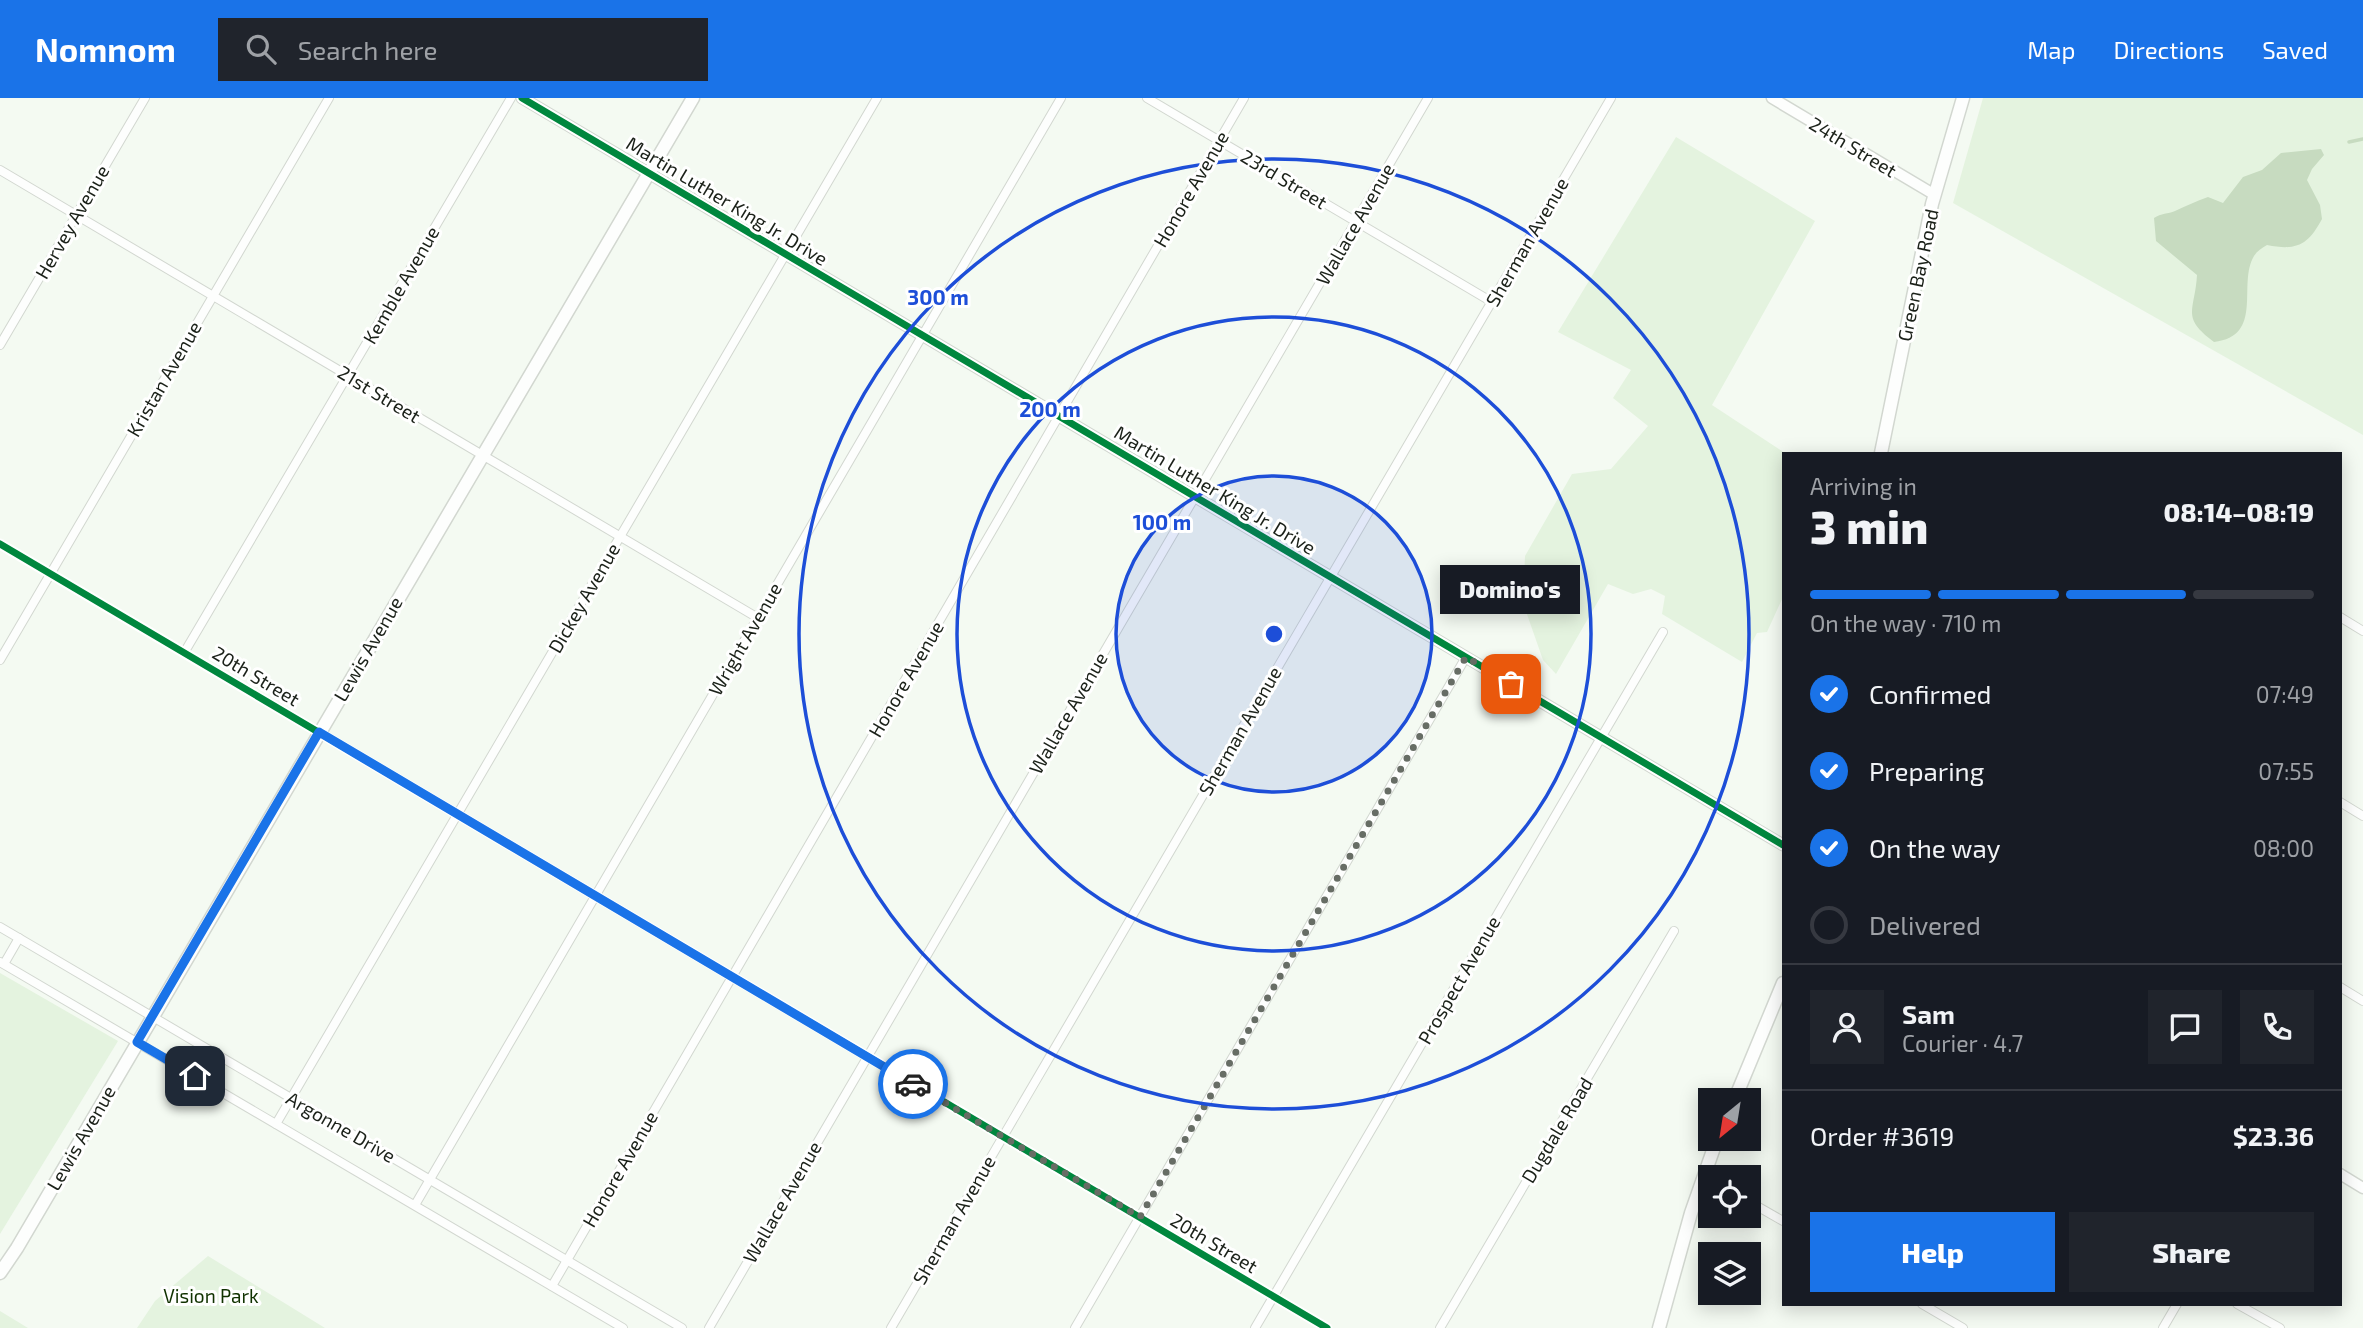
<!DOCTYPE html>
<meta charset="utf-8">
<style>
:root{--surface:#171b24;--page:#20242c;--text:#f1f3f6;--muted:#9ea1a6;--line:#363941;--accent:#1a73e8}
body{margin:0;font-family:"Exo 2",sans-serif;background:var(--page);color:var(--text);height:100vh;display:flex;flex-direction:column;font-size:26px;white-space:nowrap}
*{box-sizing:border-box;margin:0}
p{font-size:23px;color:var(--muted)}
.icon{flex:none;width:38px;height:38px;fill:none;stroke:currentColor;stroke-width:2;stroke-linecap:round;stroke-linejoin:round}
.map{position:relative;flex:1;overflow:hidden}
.drawer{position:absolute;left:1782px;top:354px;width:560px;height:854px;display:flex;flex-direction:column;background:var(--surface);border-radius:0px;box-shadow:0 4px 18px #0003}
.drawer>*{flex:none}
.needle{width:46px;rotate:210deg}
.controls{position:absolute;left:1698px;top:990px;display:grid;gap:14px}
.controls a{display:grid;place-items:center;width:63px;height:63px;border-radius:0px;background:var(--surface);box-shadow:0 4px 18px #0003;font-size:35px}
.pin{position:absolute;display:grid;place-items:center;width:60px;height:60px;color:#fff;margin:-30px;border-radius:14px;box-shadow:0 4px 10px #0006}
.courier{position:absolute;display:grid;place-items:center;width:70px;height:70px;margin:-35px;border:5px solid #1a73e8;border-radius:50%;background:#fff;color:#222;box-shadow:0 2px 9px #0007}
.bubble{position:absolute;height:49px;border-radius:0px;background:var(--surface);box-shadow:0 4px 18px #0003;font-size:23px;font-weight:800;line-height:49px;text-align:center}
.overview em{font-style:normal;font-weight:800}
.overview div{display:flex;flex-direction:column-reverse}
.overview{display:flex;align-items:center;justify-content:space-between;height:119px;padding:0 28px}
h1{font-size:46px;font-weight:800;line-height:52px}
.bar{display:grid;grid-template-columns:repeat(4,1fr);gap:10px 7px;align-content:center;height:84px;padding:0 28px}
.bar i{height:9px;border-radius:5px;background:var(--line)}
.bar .current{background:var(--accent)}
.bar p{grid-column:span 4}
.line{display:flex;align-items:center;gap:18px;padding:0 28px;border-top:2px solid var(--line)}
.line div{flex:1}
.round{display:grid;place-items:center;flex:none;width:74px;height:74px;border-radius:0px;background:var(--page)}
ol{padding:0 28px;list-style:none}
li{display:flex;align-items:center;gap:21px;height:77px}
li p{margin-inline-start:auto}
li .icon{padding:7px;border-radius:50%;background:var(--accent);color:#fff;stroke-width:4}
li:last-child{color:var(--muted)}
li i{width:38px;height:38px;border:4px solid var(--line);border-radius:50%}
.cta{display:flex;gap:14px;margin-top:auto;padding:14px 28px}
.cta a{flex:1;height:80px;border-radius:0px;background:var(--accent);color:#fff;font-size:28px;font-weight:800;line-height:80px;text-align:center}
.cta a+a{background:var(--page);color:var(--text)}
header{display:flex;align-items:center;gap:42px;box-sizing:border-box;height:98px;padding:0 35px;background:var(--accent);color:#fff}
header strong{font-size:33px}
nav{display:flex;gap:38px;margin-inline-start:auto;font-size:24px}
.search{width:490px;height:63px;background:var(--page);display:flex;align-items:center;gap:18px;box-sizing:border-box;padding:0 24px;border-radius:0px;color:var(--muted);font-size:26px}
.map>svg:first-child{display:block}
.green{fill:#e4f3df}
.water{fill:#c7dbc0}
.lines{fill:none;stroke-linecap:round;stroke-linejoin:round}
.stream{stroke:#c7dbc0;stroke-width:3.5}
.minor-casing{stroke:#d2d7d0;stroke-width:10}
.tertiary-casing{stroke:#d2d7d0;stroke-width:13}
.secondary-casing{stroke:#d2d7d0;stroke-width:15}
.minor{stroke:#fdfefd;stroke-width:8}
.tertiary{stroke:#fdfefd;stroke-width:10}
.secondary{stroke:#fdfefd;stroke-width:12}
.cycleway-casing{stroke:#fff;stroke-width:11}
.cycleway{stroke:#00873e;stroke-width:7}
.done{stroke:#676d65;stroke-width:7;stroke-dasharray:0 12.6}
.route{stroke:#1a73e8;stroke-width:9}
.ring{fill:none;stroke:#1d4ed8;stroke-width:3.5}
.labels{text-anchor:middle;stroke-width:6;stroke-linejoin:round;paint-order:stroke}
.street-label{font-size:19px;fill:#1b2119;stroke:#fff}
.park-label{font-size:19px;fill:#113201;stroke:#fff}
.centre{fill:#1d4ed8;stroke:#fff;stroke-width:3.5}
.ring-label{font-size:21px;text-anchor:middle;font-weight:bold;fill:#1d4ed8;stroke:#fff;stroke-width:6;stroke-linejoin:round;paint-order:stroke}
</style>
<header>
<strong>Nomnom</strong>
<div class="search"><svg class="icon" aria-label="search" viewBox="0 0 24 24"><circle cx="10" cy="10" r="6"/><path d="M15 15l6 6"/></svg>Search here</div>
<nav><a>Map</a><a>Directions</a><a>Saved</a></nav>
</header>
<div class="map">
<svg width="2363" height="1230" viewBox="0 0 2363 1230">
<rect width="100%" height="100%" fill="#f4faf2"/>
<!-- green -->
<g class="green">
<polygon points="1983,0 2363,0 2363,337 1953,105"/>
<polygon points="1676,39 1815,123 1712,307 1785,355 1783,355 1783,499 1767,534 1757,535 1742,564 1662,516 1665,498 1651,491 1633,496 1608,486 1556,576 1543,562 1523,505 1525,458 1572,376 1611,371 1648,328 1613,300 1631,272 1558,234"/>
<polygon points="0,875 118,943 0,1136"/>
<polygon points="208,1158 325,1230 137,1230 155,1203"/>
<polygon points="0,1213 28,1230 0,1230"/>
</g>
<!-- water -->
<path class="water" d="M 2321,51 L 2324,57 L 2312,71 L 2307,82 L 2320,107 L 2322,121 C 2308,147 2297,153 2267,147 C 2262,150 2257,153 2254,158 C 2237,186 2265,238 2214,244 C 2180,219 2195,213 2197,177 L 2156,143 L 2154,120 C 2161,115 2168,116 2175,113 C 2186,108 2196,103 2208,99 L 2223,105 L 2243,79 L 2262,72 L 2281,55 Z"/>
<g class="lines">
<!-- stream -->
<polyline class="stream" points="2349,44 2363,41"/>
<defs>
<g id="minor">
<polyline points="1147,0 1492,204"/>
<polyline points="0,72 758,520"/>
<polyline points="0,247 145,0"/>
<polyline points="0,446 1327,1230"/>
<polyline points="2340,519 2363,533"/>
<polyline points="184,555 511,0"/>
<polyline points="0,562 329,0"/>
<polyline points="2340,704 2363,718"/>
<polyline points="0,829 682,1230"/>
<polyline points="0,864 623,1230"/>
<polyline points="4,866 19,840"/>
<polyline points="2340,889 2363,903"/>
<polyline points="276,1026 877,0"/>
<polyline points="1748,1103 1783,1123"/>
<polyline points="415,1107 1061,0"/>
<polyline points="552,1188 1244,0"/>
<polyline points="1922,1206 1963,1230"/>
<polyline points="2237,1206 2280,1230"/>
<polyline points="709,1230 1428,0"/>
<polyline points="891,1230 1611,0"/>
<polyline points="1075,1230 1466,559"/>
<polyline points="1255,1230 1663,534"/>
<polyline points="1440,1230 1674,833"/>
<polyline points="2163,1230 2177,1206"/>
</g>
<g id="tertiary">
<polyline points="522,0 1783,747"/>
<polyline points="1772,0 1935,97"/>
<polyline points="2340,1076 2363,1090"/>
</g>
<g id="secondary">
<polyline points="1881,355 1932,106 1963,0"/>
<polyline points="1734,1003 1783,885"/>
<polyline points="0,1175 17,1150 693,0"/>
<polyline points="1659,1230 1691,1115 1717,1041"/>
</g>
</defs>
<!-- minor casing -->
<use href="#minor" class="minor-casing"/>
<!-- tertiary casing -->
<use href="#tertiary" class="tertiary-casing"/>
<!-- secondary casing -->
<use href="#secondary" class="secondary-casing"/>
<!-- minor -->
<use href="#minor" class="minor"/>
<!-- tertiary -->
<use href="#tertiary" class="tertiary"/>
<!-- secondary -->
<use href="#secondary" class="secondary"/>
<defs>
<g id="cycleway">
<polyline points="522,0 1783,747"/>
<polyline points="0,446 1327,1230"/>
</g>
</defs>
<!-- cycleway casing -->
<use href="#cycleway" class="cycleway-casing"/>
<!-- cycleway -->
<use href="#cycleway" class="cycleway"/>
</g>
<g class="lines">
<!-- done -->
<polyline class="done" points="913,986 1140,1119 1466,559 1511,586"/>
<!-- route -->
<polyline class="route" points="195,978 137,944 319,634 913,986"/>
</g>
<!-- distance rings -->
<circle cx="1274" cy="536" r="158" fill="#1d4ed8" fill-opacity=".12"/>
<g class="ring">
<circle cx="1274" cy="536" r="158"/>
<circle cx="1274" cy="536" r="317"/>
<circle cx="1274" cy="536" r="475"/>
</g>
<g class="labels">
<!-- street labels -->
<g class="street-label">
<text transform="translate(1853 49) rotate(31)" y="7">24th Street</text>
<text transform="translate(1284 81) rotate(31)" y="7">23rd Street</text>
<text transform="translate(1191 91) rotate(-60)" y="7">Honore Avenue</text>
<text transform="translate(727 103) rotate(31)" y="7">Martin Luther King Jr. Drive</text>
<text transform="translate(72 124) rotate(-60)" y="7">Hervey Avenue</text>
<text transform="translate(1355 126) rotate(-60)" y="7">Wallace Avenue</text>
<text transform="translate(1527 144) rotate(-60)" y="7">Sherman Avenue</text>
<text transform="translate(1918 177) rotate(-78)" y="7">Green Bay Road</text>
<text transform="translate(401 187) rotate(-60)" y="7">Kemble Avenue</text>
<text transform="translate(164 281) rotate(-60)" y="7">Kristan Avenue</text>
<text transform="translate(379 296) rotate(31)" y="7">21st Street</text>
<text transform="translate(1215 392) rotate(31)" y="7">Martin Luther King Jr. Drive</text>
<text transform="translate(584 500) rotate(-60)" y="7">Dickey Avenue</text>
<text transform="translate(745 541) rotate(-60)" y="7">Wright Avenue</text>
<text transform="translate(368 551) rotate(-60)" y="7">Lewis Avenue</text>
<text transform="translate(256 578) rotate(31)" y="7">20th Street</text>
<text transform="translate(906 581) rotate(-60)" y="7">Honore Avenue</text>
<text transform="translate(1068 615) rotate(-60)" y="7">Wallace Avenue</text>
<text transform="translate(1240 633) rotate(-60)" y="7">Sherman Avenue</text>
<text transform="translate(1459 882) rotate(-60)" y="7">Prospect Avenue</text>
<text transform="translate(341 1029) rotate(30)" y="7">Argonne Drive</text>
<text transform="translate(1557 1032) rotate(-59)" y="7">Dugdale Road</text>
<text transform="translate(81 1040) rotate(-60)" y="7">Lewis Avenue</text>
<text transform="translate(620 1071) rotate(-60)" y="7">Honore Avenue</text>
<text transform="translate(782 1104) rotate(-60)" y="7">Wallace Avenue</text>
<text transform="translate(954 1122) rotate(-60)" y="7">Sherman Avenue</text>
<text transform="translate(1214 1145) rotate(31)" y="7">20th Street</text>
</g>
<!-- park labels -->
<g class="park-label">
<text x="211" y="1205">Vision Park</text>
</g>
</g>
<circle cx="1274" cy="536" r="10" class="centre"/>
<g class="ring-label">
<text x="938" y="207">300 m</text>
<text x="1050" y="319">200 m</text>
<text x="1162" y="432">100 m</text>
</g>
</svg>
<div class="controls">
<a><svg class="needle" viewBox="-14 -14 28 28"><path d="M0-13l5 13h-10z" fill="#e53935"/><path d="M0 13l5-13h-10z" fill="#9ea1a6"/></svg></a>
<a><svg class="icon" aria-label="locate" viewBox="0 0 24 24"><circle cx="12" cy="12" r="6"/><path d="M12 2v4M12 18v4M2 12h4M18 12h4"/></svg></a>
<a><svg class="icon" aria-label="layers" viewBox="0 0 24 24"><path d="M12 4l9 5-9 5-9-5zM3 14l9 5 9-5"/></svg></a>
</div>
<div class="pin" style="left:1511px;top:586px;background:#ea580c"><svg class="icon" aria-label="bag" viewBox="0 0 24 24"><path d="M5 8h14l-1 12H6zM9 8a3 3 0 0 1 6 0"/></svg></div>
<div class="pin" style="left:195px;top:978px;background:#1f2937"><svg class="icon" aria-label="home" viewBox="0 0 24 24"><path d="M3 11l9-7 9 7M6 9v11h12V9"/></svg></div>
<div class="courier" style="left:913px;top:986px"><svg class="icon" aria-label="car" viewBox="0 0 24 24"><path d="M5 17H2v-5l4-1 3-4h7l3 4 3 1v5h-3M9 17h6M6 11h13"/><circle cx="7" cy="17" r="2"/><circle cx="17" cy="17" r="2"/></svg></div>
<div class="bubble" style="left:1440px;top:467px;width:140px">Domino's</div>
<section class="drawer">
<div class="overview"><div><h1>3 min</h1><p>Arriving in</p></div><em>08:14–08:19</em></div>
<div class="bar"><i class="current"></i><i class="current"></i><i class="current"></i><i></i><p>On the way · 710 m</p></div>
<ol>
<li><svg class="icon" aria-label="check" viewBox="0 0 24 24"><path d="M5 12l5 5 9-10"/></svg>Confirmed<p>07:49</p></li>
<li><svg class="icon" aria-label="check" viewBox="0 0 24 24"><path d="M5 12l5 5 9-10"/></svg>Preparing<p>07:55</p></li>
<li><svg class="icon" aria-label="check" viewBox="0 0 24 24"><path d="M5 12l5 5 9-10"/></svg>On the way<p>08:00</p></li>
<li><i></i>Delivered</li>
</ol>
<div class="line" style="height:126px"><a class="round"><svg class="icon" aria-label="person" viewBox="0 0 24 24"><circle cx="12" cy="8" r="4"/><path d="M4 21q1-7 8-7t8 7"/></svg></a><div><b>Sam</b><p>Courier · 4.7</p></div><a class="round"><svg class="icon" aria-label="chat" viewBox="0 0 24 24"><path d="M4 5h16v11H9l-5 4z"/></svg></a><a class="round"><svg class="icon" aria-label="phone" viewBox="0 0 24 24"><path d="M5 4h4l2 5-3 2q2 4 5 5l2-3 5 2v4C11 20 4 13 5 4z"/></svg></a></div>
<div class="line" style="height:91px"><div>Order #3619</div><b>$23.36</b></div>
<div class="cta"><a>Help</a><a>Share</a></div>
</section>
</div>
